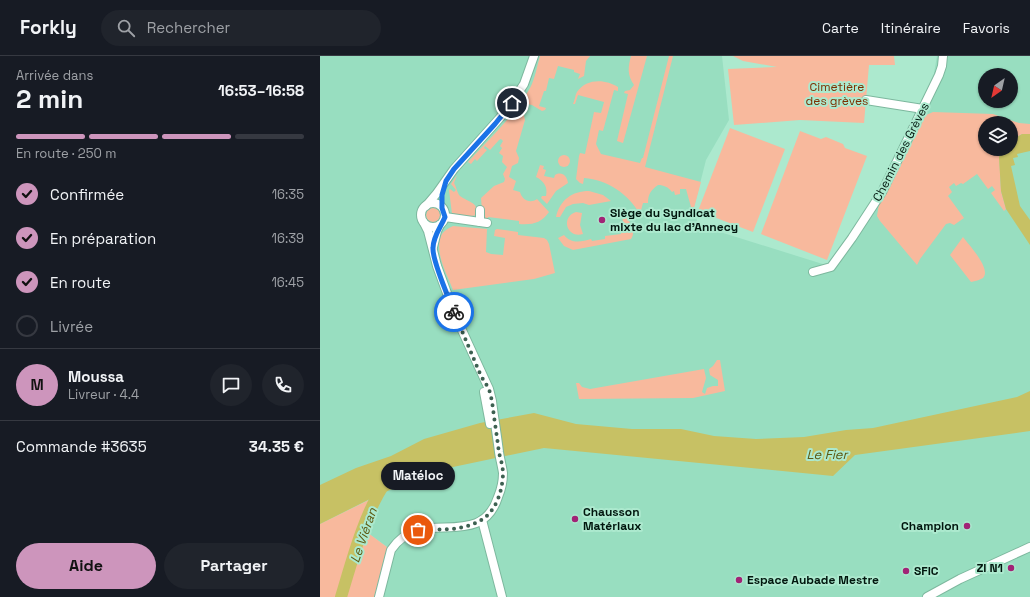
<!DOCTYPE html>
<html lang="fr">
<meta charset="utf-8">
<style>
:root{--surface:#171b24;--page:#20242c;--text:#f1f3f6;--muted:#9ea1a6;--line:#363941;--accent:#cd95bc}
body{margin:0;font-family:"Space Grotesk",sans-serif;background:var(--page);color:var(--text);height:100vh;display:flex;flex-direction:column;font-size:15px;white-space:nowrap}
*{box-sizing:border-box;margin:0}
p{font-size:13px;color:var(--muted)}
.icon{flex:none;width:22px;height:22px;fill:none;stroke:currentColor;stroke-width:2;stroke-linecap:round;stroke-linejoin:round}
.map{position:relative;flex:1;overflow:hidden}
.side{display:flex;flex-direction:column;background:var(--surface);width:320px}
.side>*{flex:none}
.needle{width:26px;rotate:214deg}
.tools{position:absolute;left:658px;top:12px;display:grid;gap:8px}
.tools a{display:grid;place-items:center;width:40px;height:40px;border-radius:50%;background:var(--surface);box-shadow:0 1px 3px #0004;font-size:20px}
.pin{position:absolute;display:grid;place-items:center;width:34px;height:34px;color:#fff;margin:-17px;border:2px solid #fff;border-radius:50%;box-shadow:0 1px 4px #0007}
.courier{position:absolute;display:grid;place-items:center;width:40px;height:40px;margin:-20px;border:3px solid #1a73e8;border-radius:50%;background:#fff;color:#222;box-shadow:0 1px 5px #0007}
.bubble{position:absolute;height:28px;border-radius:14px;background:var(--surface);box-shadow:0 1px 3px #0004;font-size:13px;font-weight:700;line-height:28px;text-align:center}
.overview em{font-style:normal;font-weight:700}
.overview div{display:flex;flex-direction:column-reverse}
.overview{display:flex;align-items:center;justify-content:space-between;height:68px;padding:0 16px}
h1{font-size:26px;font-weight:700;line-height:30px}
.bar{display:grid;grid-template-columns:repeat(4,1fr);gap:6px 4px;align-content:center;height:48px;padding:0 16px}
.bar i{height:5px;border-radius:3px;background:var(--line)}
.bar .current{background:var(--accent)}
.bar p{grid-column:span 4}
.line{display:flex;align-items:center;gap:10px;padding:0 16px;border-top:1px solid var(--line)}
.line div{flex:1}
.round{display:grid;place-items:center;flex:none;width:42px;height:42px;border-radius:21px;background:var(--page)}
ol{padding:0 16px;list-style:none}
li{display:flex;align-items:center;gap:12px;height:44px}
li p{margin-inline-start:auto}
li .icon{padding:4px;border-radius:50%;background:var(--accent);color:#111;stroke-width:4}
li:last-child{color:var(--muted)}
li i{width:22px;height:22px;border:2px solid var(--line);border-radius:50%}
.action{display:flex;gap:8px;margin-top:auto;padding:8px 16px}
.action a{flex:1;height:46px;border-radius:24px;background:var(--accent);color:#111;font-size:16px;font-weight:700;line-height:46px;text-align:center}
.action a+a{background:var(--page);color:var(--text)}
header{display:flex;align-items:center;gap:24px;box-sizing:border-box;height:56px;padding:0 20px;background:var(--surface);border-bottom:1px solid var(--line)}
header strong{font-size:19px}
nav{display:flex;gap:22px;margin-inline-start:auto;font-size:14px}
.search{width:280px;height:36px;background:var(--page);display:flex;align-items:center;gap:10px;box-sizing:border-box;padding:0 14px;border-radius:22px;color:var(--muted);font-size:15px}
main{display:flex;flex:1;min-height:0}
.map>svg:first-child{display:block}
.built{fill:#98dec0;fill-rule:evenodd}
.green{fill:#f8b99d}
.water{fill:#c7c164}
.lines{fill:none;stroke-linecap:round;stroke-linejoin:round}
.river{stroke:#c7c164;stroke-width:12}
.minor-casing{stroke:#7db89e;stroke-width:10}
.minor{stroke:#fff;stroke-width:8}
.done{stroke:#3d6051;stroke-width:4;stroke-dasharray:0 7.2}
.route{stroke:#1a73e8;stroke-width:5}
.poi-dot{fill:#a12376;stroke:#ace9ce;stroke-width:1.5}
.labels{text-anchor:middle;stroke-width:4;stroke-linejoin:round;paint-order:stroke}
.park-label{font-size:12px;fill:#7b2f00;stroke:#ace9ce}
.street-label{font-size:12px;fill:#01160e;stroke:#ace9ce}
.poi-label{font-size:12px;font-weight:bold;fill:#01160e;stroke:#ace9ce;text-anchor:start}
.water-label{font-size:13px;font-style:italic;fill:#5d5912;stroke:#ace9ce}
</style>
<header>
<strong>Forkly</strong>
<div class="search"><svg class="icon" aria-label="search" viewBox="0 0 24 24"><circle cx="10" cy="10" r="6"/><path d="M15 15l6 6"/></svg>Rechercher</div>
<nav><a>Carte</a><a>Itinéraire</a><a>Favoris</a></nav>
</header>
<main>
<section class="side">
<div class="overview"><div><h1>2 min</h1><p>Arrivée dans</p></div><em>16:53–16:58</em></div>
<div class="bar"><i class="current"></i><i class="current"></i><i class="current"></i><i></i><p>En route · 250 m</p></div>
<ol>
<li><svg class="icon" aria-label="check" viewBox="0 0 24 24"><path d="M5 12l5 5 9-10"/></svg>Confirmée<p>16:35</p></li>
<li><svg class="icon" aria-label="check" viewBox="0 0 24 24"><path d="M5 12l5 5 9-10"/></svg>En préparation<p>16:39</p></li>
<li><svg class="icon" aria-label="check" viewBox="0 0 24 24"><path d="M5 12l5 5 9-10"/></svg>En route<p>16:45</p></li>
<li><i></i>Livrée</li>
</ol>
<div class="line" style="height:72px"><b class="round" style="background:var(--accent);color:#111">M</b><div><b>Moussa</b><p>Livreur · 4.4</p></div><a class="round"><svg class="icon" aria-label="chat" viewBox="0 0 24 24"><path d="M4 5h16v11H9l-5 4z"/></svg></a><a class="round"><svg class="icon" aria-label="phone" viewBox="0 0 24 24"><path d="M5 4h4l2 5-3 2q2 4 5 5l2-3 5 2v4C11 20 4 13 5 4z"/></svg></a></div>
<div class="line" style="height:52px"><div>Commande #3635</div><b>34.35 €</b></div>
<div class="action"><a>Aide</a><a>Partager</a></div>
</section>
<div class="map">
<svg width="710" height="541" viewBox="0 0 710 541">
<rect width="100%" height="100%" fill="#ace9ce"/>
<!-- built -->
<path class="built" d="M 0,0 L 402,0 L 409,64 L 386,104 L 374,151 L 378,169 L 509,210 L 534,184 L 619,18 L 614,17 L 617,0 L 710,0 L 710,541 L 55,541 L 71,494 L 44,474 L 54,441 L 0,468 ZM 665,19 L 691,19 L 691,45 L 665,45 ZM 665,67 L 691,67 L 691,93 L 665,93 Z"/>
<!-- green -->
<g class="green">
<path d="M 220,0 L 270,0 L 266,5 L 264,20 L 258,23 L 260,18 L 254,16 L 254,14 L 238,10 L 234,23 L 229,22 L 226,35 L 224,35 L 219,50 L 226,52 L 225,54 L 222,55 L 212,49 L 207,48 L 203,55 L 205,64 L 196,95 L 199,102 L 198,107 L 192,110 L 189,121 L 196,125 L 193,134 L 200,136 C 202,144 210,148 217,143 L 229,156 C 221,167 213,169 199,168 L 199,165 L 168,161 L 168,163 L 166,163 L 162,155 L 161,142 L 174,130 L 184,126 L 185,123 L 183,118 L 187,111 L 182,106 L 183,100 L 179,97 L 182,92 L 180,90 L 183,85 L 181,83 L 179,84 L 170,94 L 165,90 L 164,92 L 167,94 L 157,105 L 155,103 L 151,108 L 148,106 C 169,83 195,59 210,32 C 215,23 217,10 220,0 Z"/>
<path d="M 311,0 L 327,0 L 303,87 L 297,85 L 308,38 L 304,37 L 305,35 L 310,34 L 314,29 C 307,19 308,11 311,0 Z"/>
<path d="M 349,0 L 353,0 L 325,111 L 381,126 L 374,152 L 371,151 L 366,133 L 360,133 L 360,138 L 355,139 L 354,135 L 352,136 C 348,131 344,129 338,129 C 331,134 328,138 328,147 L 323,147 L 320,158 C 307,137 288,124 264,122 L 263,128 L 260,127 L 256,123 L 259,100 L 260,97 L 265,98 L 274,56 L 281,57 L 284,46 L 258,39 L 255,48 L 253,48 C 255,44 255,39 257,36 C 266,22 286,23 298,31 L 298,35 L 294,34 L 283,75 L 279,74 L 276,88 L 281,98 L 320,107 L 322,102 L 323,102 Z"/>
<polygon points="413,0 574,0 575,9 549,9 544,67 480,64 414,69 408,13 457,11 423,5"/>
<polygon points="613,56 673,58 699,67 710,68 710,78 702,78 691,85 691,67 665,67 665,93 681,93 679,98 681,135 686,153 684,155 671,137 675,134 672,130 668,133 657,118 643,128 641,127 636,130 634,127 629,131 632,136 628,140 644,162 634,169 630,167 626,168 600,203 597,209 560,165 557,160 559,148 571,128 606,59"/>
<polygon points="410,72 465,93 433,176 378,155"/>
<polygon points="480,75 501,83 506,81 523,88 525,92 547,100 507,204 441,178"/>
<circle cx="244" cy="105" r="6"/>
<path d="M 220,109 L 224,110 L 223,113 L 226,114 L 224,120 L 234,122 L 235,119 C 242,115 247,120 248,127 L 236,135 L 227,148 L 221,142 L 222,140 L 226,140 C 228,131 224,125 216,121 Z"/>
<path d="M 137,119 L 134,127 C 136,130 137,136 139,139 C 146,146 159,145 157,159 L 146,161 L 132,158 L 129,134 L 130,133 L 134,136 L 136,134 L 131,128 Z"/>
<path d="M 269,135 L 283,139 L 291,145 L 269,149 L 263,147 L 253,148 L 246,151 L 240,161 L 236,161 C 240,144 252,135 269,135 Z"/>
<circle cx="113" cy="159" r="7"/>
<path d="M 256,156 L 262,157 L 260,169 L 263,178 C 247,183 240,161 256,156 Z"/>
<path d="M 302,157 L 305,158 C 309,166 317,175 311,183 L 253,194 L 244,190 L 238,182 L 244,179 C 251,188 261,186 271,183 L 272,185 L 285,183 L 285,180 L 301,178 L 300,168 L 303,168 Z"/>
<path d="M 133,170 L 167,173 L 166,196 L 171,198 L 183,199 L 185,182 L 174,180 L 175,174 L 177,173 L 198,176 L 198,179 L 224,182 L 227,184 L 229,188 L 235,217 L 214,223 L 133,234 C 127,218 113,194 122,178 C 125,174 129,172 133,170 Z"/>
<path d="M 643,181 C 648,188 672,213 663,222 C 660,224 655,225 651,226 L 630,199 Z"/>
<polygon points="397,304 400,304 405,335 373,342 259,343 256,327 259,327 262,331 270,333 384,313 386,322 382,336 385,338 387,332 393,330 398,330 398,324 390,319 389,313 393,310"/>
<polygon points="55,441 44,474 71,494 55,541 0,541 0,468"/>
</g>
<!-- water -->
<g class="water">
<polygon points="702,78 710,78 710,95 697,98 698,101 693,102 695,109 691,110 700,150 710,164 710,189 686,153 681,135 679,102 680,94 691,93 691,85"/>
<polygon points="710,335 710,375 535,399 513,420 224,392 114,415 56,440 0,468 0,429 36,412 71,400 104,383 160,367 214,357 256,368 312,373 361,373 394,380 436,383 484,381 526,374 553,372 697,341"/>
</g>
<g class="lines">
<!-- river -->
<path class="river" d="M 21,541 C 32,505 44,458 65,427"/>
<defs>
<g id="minor">
<polyline points="546,44 603,53"/>
<circle cx="113" cy="159" r="12"/>
<polyline points="106,150 117,137 134,113 186,55 204,28 214,0"/>
<polyline points="160,154 160,166"/>
<polyline points="125,161 167,167"/>
<polyline points="113,191 117,175 120,169"/>
<polyline points="493,216 511,211 532,182 562,136 619,19 622,10 623,0"/>
<polyline points="164,336 170,368"/>
<polyline points="162,464 182,541"/>
<path d="M 59,541 L 71,494 C 78,484 86,477 98,474 C 128,467 165,482 178,441 C 181,434 183,425 183,417 C 182,410 180,403 179,396 C 177,379 174,362 172,345 L 169,333 L 135,259 L 117,210 L 108,175 L 104,167"/>
<polyline points="607,541 640,523 710,491"/>
</g>
</defs>
<!-- minor casing -->
<use href="#minor" class="minor-casing"/>
<!-- minor -->
<use href="#minor" class="minor"/>
</g>
<g class="lines">
<!-- done -->
<path class="done" d="M 98,474 C 116,473 137,475 153,468 C 174,461 182,439 183,418 C 183,411 181,404 179,397 C 177,380 174,362 172,345 L 169,333 L 161,320 L 134,256"/>
<!-- route -->
<path class="route" d="M 134,256 C 129,242 112,205 113,192 C 113,180 121,171 125,161 L 122,152 L 122,139 L 126,125 L 134,113 L 175,68 L 192,47"/>
</g>
<!-- markers -->
<g class="poi-dot">
<circle cx="282" cy="164" r="4"/>
<circle cx="255" cy="463" r="4"/>
<circle cx="647" cy="470" r="4"/>
<circle cx="691" cy="512" r="4"/>
<circle cx="586" cy="515" r="4"/>
<circle cx="419" cy="524" r="4"/>
</g>
<g class="labels">
<!-- park labels -->
<g class="park-label">
<text x="517" y="35">Cimetière<tspan x="517" dy="14">des grèves</tspan></text>
</g>
<!-- street labels -->
<g class="street-label">
<text transform="translate(581 96) rotate(-63)" y="4">Chemin des Grèves</text>
</g>
<!-- poi labels -->
<g class="poi-label">
<text x="290" y="161">Siège du Syndicat<tspan x="290" dy="14">mixte du lac d'Annecy</tspan></text>
<text x="263" y="460">Chausson<tspan x="263" dy="14">Matériaux</tspan></text>
<text x="639" y="474" text-anchor="end">Champion</text>
<text x="683" y="516" text-anchor="end">ZI N1</text>
<text x="594" y="519">SFIC</text>
<text x="427" y="528">Espace Aubade Mestre</text>
</g>
<!-- water labels -->
<g class="water-label">
<text x="507" y="403">Le Fier</text>
<text transform="translate(43 479) rotate(-71)" y="5">Le Viéran</text>
</g>
</g>
</svg>
<div class="tools">
<a><svg class="needle" viewBox="-14 -14 28 28"><path d="M0-13l5 13h-10z" fill="#e53935"/><path d="M0 13l5-13h-10z" fill="#9ea1a6"/></svg></a>
<a><svg class="icon" aria-label="layers" viewBox="0 0 24 24"><path d="M12 4l9 5-9 5-9-5zM3 14l9 5 9-5"/></svg></a>
</div>
<div class="pin" style="left:98px;top:474px;background:#ea580c"><svg class="icon" aria-label="bag" viewBox="0 0 24 24"><path d="M5 8h14l-1 12H6zM9 8a3 3 0 0 1 6 0"/></svg></div>
<div class="pin" style="left:192px;top:47px;background:#1f2937"><svg class="icon" aria-label="home" viewBox="0 0 24 24"><path d="M3 11l9-7 9 7M6 9v11h12V9"/></svg></div>
<div class="courier" style="left:134px;top:256px"><svg class="icon" aria-label="bike" viewBox="0 0 24 24"><circle cx="6" cy="16" r="4"/><circle cx="18" cy="16" r="4"/><path d="M6 16l4-8h5l3 8M10 8l3 8H6M13 5h3"/></svg></div>
<div class="bubble" style="left:61px;top:406px;width:74px">Matéloc</div>
</div>
</main>
